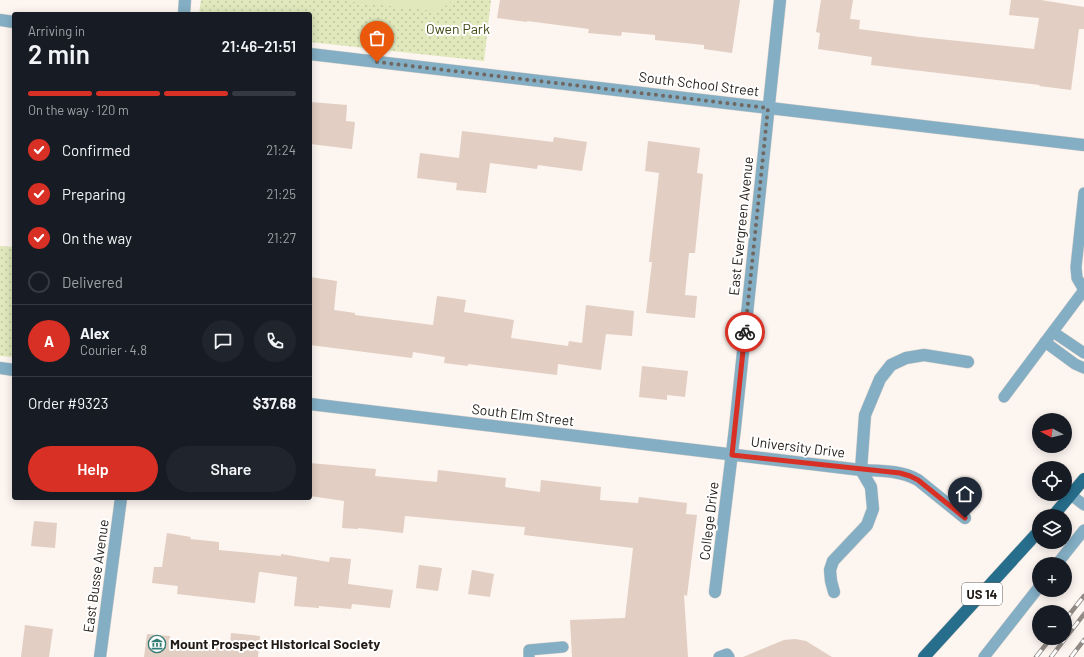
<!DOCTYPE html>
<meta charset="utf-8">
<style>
:root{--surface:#171b24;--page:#20242c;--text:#f1f3f6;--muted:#9ea1a6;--line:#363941;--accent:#d93025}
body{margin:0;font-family:Barlow,sans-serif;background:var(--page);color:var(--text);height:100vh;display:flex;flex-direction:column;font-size:15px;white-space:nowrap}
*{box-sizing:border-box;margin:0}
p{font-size:13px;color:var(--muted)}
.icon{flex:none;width:22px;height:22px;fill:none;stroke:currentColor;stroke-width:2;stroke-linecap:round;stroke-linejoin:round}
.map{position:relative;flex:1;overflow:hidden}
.panel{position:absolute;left:12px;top:12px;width:300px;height:488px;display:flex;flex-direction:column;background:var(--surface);border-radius:4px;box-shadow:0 2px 10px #0003}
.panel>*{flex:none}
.needle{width:26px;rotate:277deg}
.fabs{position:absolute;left:1032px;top:413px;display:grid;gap:8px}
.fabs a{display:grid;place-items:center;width:40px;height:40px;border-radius:50%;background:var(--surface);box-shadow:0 2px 10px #0003;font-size:20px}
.pin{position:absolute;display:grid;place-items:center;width:34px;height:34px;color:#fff;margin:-41px -17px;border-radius:50% 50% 50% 0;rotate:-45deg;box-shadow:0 0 4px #0007}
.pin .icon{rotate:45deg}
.courier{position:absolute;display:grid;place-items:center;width:40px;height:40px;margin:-20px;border:3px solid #d93025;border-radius:50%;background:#fff;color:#222;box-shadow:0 1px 5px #0007}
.summary em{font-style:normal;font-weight:600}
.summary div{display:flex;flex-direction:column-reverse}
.summary{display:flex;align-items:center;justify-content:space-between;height:68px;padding:0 16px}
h1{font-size:26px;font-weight:600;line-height:30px}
.bar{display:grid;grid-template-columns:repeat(4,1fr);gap:6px 4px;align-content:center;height:48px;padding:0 16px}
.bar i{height:5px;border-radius:3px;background:var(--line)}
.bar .current{background:var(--accent)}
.bar p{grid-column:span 4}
.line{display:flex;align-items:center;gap:10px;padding:0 16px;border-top:1px solid var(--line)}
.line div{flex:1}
.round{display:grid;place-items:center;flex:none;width:42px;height:42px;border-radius:21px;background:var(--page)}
ol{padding:0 16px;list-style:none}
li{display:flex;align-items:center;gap:12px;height:44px}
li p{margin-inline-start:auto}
li .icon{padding:4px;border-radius:50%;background:var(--accent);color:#fff;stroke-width:4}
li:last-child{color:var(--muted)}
li i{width:22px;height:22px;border:2px solid var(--line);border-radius:50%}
.button{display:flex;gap:8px;margin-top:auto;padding:8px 16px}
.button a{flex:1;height:46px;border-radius:24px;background:var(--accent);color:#fff;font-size:16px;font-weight:600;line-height:46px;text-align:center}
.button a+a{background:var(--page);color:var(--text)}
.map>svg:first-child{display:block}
.park{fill:url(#park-dots)}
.pitch{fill:#e0e8bc}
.building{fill:#e2cec2}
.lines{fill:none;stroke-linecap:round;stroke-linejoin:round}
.lane-casing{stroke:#dad2cd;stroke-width:12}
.street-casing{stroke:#dad2cd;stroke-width:13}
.primary-casing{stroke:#dad2cd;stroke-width:13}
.lane{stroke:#83aec4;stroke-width:11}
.street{stroke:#83aec4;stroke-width:12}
.primary{stroke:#276e8c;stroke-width:12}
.rail-casing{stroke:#908984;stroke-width:4.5}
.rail{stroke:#fff;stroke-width:3;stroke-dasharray:9;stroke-linecap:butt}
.done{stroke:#6f6762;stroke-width:4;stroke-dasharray:0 7.2}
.route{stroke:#d93025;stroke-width:5}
.labels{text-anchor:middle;stroke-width:4;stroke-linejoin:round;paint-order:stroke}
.shield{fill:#fff;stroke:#645f5c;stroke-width:1}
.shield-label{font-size:13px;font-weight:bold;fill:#221b16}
.park-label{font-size:14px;fill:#424913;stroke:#fff}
.street-label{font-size:14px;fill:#221b16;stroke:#fff}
.poi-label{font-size:14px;font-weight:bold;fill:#221b16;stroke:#fff;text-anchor:start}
</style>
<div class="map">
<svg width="1084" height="657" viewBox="0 0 1084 657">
<defs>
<pattern id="park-dots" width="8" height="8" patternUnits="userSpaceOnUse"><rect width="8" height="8" fill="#e0e8bc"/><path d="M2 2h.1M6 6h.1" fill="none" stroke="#c0c6a1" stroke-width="1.8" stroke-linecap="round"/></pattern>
</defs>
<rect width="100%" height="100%" fill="#fdf5f0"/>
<!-- park -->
<g class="park">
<polygon points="201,0 491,0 484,61 310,42 310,14 199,14"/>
<polygon points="0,246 14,247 14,357 0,356"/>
</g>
<!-- pitch -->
<polygon class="pitch" points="337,0 452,0 448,5 435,11"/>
<!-- building -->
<g class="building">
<polygon points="500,0 740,0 732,53 704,49 704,45 655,40 655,35 622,32 621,36 588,33 589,29 527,21 527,22 497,18"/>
<polygon points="821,0 853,0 850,19 860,20 859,29 920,37 1034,49 1039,18 1009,15 1011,0 1041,0 1084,7 1084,29 1079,29 1071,90 1039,86 1040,85 871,65 872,57 818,49 820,33 816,32"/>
<polygon points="310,102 347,105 346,121 355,122 352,149 310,144"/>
<polygon points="462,131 553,142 554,137 587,142 582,171 538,165 537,169 490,163 486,193 456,190 457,183 417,178 420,153 459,158"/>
<polygon points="648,141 700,148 697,173 703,174 695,253 689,253 685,295 697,296 695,318 646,313 652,262 649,262 659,173 645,171"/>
<polygon points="310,277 337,281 334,310 355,313 355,315 433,325 437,296 466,300 464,312 514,320 511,338 568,346 569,341 582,343 586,305 634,311 632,336 606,334 601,370 558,364 557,375 468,364 468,366 444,363 445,357 413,352 412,358 310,345"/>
<polygon points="642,366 688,371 685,397 667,395 667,400 639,397"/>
<polygon points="310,463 376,469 375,476 437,482 438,470 506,478 505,487 540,492 541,480 601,487 600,500 638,503 639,497 687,503 686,514 697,515 687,596 684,595 688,657 572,657 570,620 625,618 633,548 524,535 525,527 405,516 403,533 358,528 358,529 342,528 344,501 310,496"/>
<polygon points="34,521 57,523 55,548 31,546"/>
<polygon points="167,533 191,537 190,539 219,542 219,550 281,556 281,554 329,562 330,557 351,559 348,584 393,590 390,608 352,604 351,609 319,606 319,608 294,606 297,577 261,572 259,572 255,603 177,594 178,586 152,583 154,567 162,567"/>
<polygon points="419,565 442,568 438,591 416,588"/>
<polygon points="472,570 494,574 490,597 468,594"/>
<polygon points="25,625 53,629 49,657 21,657"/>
<polygon points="231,633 260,636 258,657 144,657 147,634 170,636 170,639 230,646"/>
<polygon points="795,639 806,641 832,657 743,657 784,640"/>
</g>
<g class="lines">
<defs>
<g id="lane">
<polyline points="1084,193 1076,267 1077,278 1084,290"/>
<polyline points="1053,332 1084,353"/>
<polyline points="1045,342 1075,364 1084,368"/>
<polyline points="1004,397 1084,290"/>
<polyline points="1071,495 1084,505"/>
<polyline points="1057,564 1084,530"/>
<polyline points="529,657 529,650 563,647"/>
<polyline points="719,657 727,654 729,657"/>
<polyline points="984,657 1039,587"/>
</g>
<g id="street">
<polyline points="184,14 185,0"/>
<polyline points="0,20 14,22"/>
<polyline points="310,54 1084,145"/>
<polyline points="0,368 14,370"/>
<path d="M 310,404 L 861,470 C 880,471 901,470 918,480 L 965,518"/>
<polyline points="715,592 735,428 780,0"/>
<polyline points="834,592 831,581 830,570 833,561 867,525 873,509 871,487 861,470 865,415 880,379 891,365 906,358 924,355 968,362"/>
<polyline points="100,657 121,498"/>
</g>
<g id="primary">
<polyline points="1053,516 1084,479"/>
<polyline points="924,657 1039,531"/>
</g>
</defs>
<!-- lane casing -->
<use href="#lane" class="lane-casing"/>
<!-- street casing -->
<use href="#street" class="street-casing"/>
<!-- primary casing -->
<use href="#primary" class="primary-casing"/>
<!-- lane -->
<use href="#lane" class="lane"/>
<!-- street -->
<use href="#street" class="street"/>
<!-- primary -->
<use href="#primary" class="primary"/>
<defs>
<g id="rail">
<polyline points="1065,620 1084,596"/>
<polyline points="1036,657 1051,638"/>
<polyline points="1051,657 1084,614"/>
<polyline points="1071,657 1084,640"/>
</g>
</defs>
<!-- rail casing -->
<use href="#rail" class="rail-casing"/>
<!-- rail -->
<use href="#rail" class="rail"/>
</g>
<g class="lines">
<!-- done -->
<polyline class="done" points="377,62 768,108 745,332"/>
<!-- route -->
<polyline class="route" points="745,332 732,455 900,473 910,476 918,480 965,518"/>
</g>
<!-- icons -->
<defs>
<symbol id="museum-ring" viewBox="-11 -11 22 22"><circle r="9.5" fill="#fff" stroke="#337b75" stroke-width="1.5"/><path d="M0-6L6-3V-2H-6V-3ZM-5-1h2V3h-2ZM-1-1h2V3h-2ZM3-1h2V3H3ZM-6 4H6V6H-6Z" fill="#337b75"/></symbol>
</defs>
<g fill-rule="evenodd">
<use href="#museum-ring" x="147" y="634" width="20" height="20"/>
</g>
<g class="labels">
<!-- shield labels -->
<rect class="shield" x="962" y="583" width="40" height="22" rx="3"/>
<g class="shield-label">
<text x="982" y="599">US 14</text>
</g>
<!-- park labels -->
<g class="park-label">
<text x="458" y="34">Owen Park</text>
</g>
<!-- street labels -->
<g class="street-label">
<text transform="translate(699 84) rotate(7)" y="5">South School Street</text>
<text transform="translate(741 226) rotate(-84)" y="5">East Evergreen Avenue</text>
<text transform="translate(523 415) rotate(7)" y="5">South Elm Street</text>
<text transform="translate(798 447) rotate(7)" y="5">University Drive</text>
<text transform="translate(709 521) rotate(-83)" y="5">College Drive</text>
<text transform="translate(96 576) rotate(-82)" y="5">East Busse Avenue</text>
</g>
<!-- poi labels -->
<g class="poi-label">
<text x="170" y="649">Mount Prospect Historical Society</text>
</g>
</g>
</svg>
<div class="fabs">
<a><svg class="needle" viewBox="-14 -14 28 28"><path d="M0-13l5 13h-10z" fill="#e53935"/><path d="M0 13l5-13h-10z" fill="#9ea1a6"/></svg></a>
<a><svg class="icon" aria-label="locate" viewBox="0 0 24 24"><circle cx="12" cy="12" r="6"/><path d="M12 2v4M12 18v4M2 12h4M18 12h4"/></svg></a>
<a><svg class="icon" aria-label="layers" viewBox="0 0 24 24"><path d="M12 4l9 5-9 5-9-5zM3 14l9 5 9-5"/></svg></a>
<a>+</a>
<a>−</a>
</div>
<div class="pin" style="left:377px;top:62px;background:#ea580c"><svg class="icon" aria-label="bag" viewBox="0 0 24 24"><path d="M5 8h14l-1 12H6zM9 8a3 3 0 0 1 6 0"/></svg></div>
<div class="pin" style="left:965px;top:518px;background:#1f2937"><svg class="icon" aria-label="home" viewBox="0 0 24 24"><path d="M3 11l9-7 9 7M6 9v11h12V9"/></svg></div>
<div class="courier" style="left:745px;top:332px"><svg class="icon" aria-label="bike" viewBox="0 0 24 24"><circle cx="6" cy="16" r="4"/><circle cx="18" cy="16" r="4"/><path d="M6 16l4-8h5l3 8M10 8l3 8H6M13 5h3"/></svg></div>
<section class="panel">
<div class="summary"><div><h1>2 min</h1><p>Arriving in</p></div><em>21:46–21:51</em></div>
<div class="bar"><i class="current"></i><i class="current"></i><i class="current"></i><i></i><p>On the way · 120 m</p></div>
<ol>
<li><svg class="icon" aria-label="check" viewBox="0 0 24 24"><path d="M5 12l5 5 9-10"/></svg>Confirmed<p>21:24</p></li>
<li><svg class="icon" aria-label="check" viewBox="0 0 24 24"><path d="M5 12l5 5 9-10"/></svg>Preparing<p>21:25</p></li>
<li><svg class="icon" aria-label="check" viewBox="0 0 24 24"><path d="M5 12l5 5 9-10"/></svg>On the way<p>21:27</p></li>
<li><i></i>Delivered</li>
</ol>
<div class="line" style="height:72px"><b class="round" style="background:var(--accent);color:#fff">A</b><div><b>Alex</b><p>Courier · 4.8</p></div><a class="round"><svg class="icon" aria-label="chat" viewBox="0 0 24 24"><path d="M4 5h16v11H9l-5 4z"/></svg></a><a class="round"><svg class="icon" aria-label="phone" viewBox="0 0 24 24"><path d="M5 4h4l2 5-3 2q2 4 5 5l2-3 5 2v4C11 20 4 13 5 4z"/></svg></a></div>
<div class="line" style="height:52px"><div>Order #9323</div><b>$37.68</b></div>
<div class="button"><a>Help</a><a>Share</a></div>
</section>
</div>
